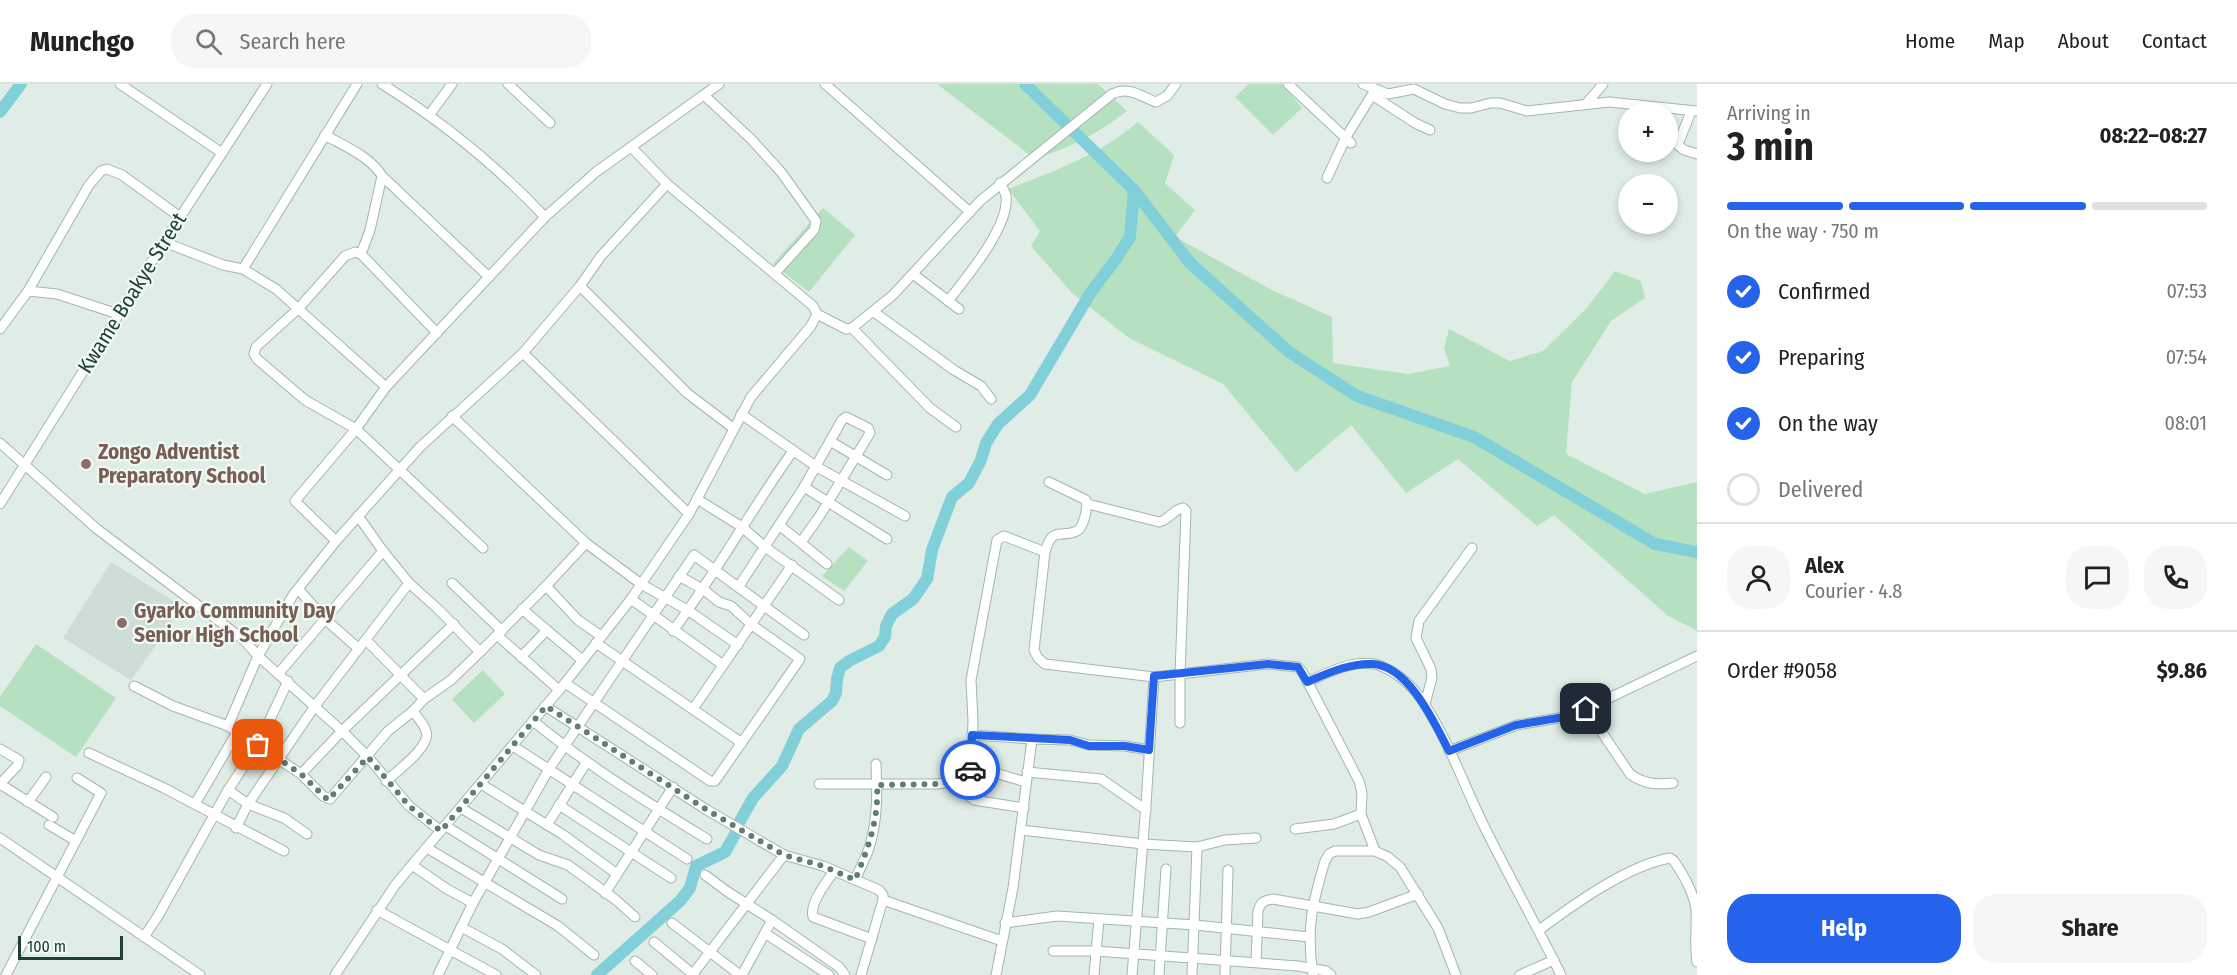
<!DOCTYPE html>
<meta charset="utf-8">
<style>
:root{--surface:#fff;--page:#f6f6f6;--text:#222;--muted:#767676;--line:#e0e0e0;--accent:#2563eb}
body{margin:0;font-family:"Fira Sans Condensed",sans-serif;background:var(--page);color:var(--text);height:100vh;display:flex;flex-direction:column;font-size:22px;white-space:nowrap}
*{box-sizing:border-box;margin:0}
p{font-size:20px;color:var(--muted)}
.icon{flex:none;width:33px;height:33px;fill:none;stroke:currentColor;stroke-width:2;stroke-linecap:round;stroke-linejoin:round}
.map{position:relative;flex:1;overflow:hidden}
.details{display:flex;flex-direction:column;background:var(--surface);width:540px}
.details>*{flex:none}
.buttons{position:absolute;left:1618px;top:18px;display:grid;gap:12px}
.buttons a{display:grid;place-items:center;width:60px;height:60px;border-radius:50%;background:var(--surface);box-shadow:0 3px 9px #0003;font-size:30px}
.scale{position:absolute;left:18px;bottom:15px;width:105px;box-sizing:border-box;padding-left:6px;border:3px solid #1e4035;border-top:0;font-size:16px;line-height:21px;white-space:nowrap;color:#1e4035;-webkit-text-stroke:4px #f1f9f5;paint-order:stroke}
.pin{position:absolute;display:grid;place-items:center;width:51px;height:51px;color:#fff;margin:-26px;border-radius:12px;box-shadow:0 3px 9px #0006}
.courier{position:absolute;display:grid;place-items:center;width:60px;height:60px;margin:-30px;border:4px solid #2563eb;border-radius:50%;background:#fff;color:#222;box-shadow:0 2px 8px #0007}
.headline em{font-style:normal;font-weight:700}
.headline div{display:flex;flex-direction:column-reverse}
.headline{display:flex;align-items:center;justify-content:space-between;height:102px;padding:0 30px}
h1{font-size:39px;font-weight:700;line-height:45px}
.bar{display:grid;grid-template-columns:repeat(4,1fr);gap:9px 6px;align-content:center;height:72px;padding:0 30px}
.bar i{height:8px;border-radius:4px;background:var(--line)}
.bar .selected{background:var(--accent)}
.bar p{grid-column:span 4}
.line{display:flex;align-items:center;gap:15px;padding:0 30px;border-top:2px solid var(--line)}
.line div{flex:1}
.round{display:grid;place-items:center;flex:none;width:63px;height:63px;border-radius:24px;background:var(--page)}
ol{padding:0 30px;list-style:none}
li{display:flex;align-items:center;gap:18px;height:66px}
li p{margin-inline-start:auto}
li .icon{padding:6px;border-radius:50%;background:var(--accent);color:#fff;stroke-width:4}
li:last-child{color:var(--muted)}
li i{width:33px;height:33px;border:3px solid var(--line);border-radius:50%}
.primary-button{display:flex;gap:12px;margin-top:auto;padding:12px 30px}
.primary-button a{flex:1;height:69px;border-radius:24px;background:var(--accent);color:#fff;font-size:24px;font-weight:700;line-height:69px;text-align:center}
.primary-button a+a{background:var(--page);color:var(--text)}
header{display:flex;align-items:center;gap:36px;box-sizing:border-box;height:84px;padding:0 30px;background:var(--surface);border-bottom:2px solid var(--line)}
header strong{font-size:28px}
nav{display:flex;gap:33px;margin-inline-start:auto;font-size:21px}
.search{width:420px;height:54px;background:var(--page);display:flex;align-items:center;gap:15px;box-sizing:border-box;padding:0 21px;border-radius:24px;color:var(--muted);font-size:22px}
main{display:flex;flex:1;min-height:0}
.map>svg:first-child{display:block}
.built{fill:#ceddd6}
.green{fill:#b6e1c0}
.lines{fill:none;stroke-linecap:round;stroke-linejoin:round}
.river{stroke:#81cfd9;stroke-width:12}
.minor-casing{stroke:#a2b6ae;stroke-width:11}
.minor{stroke:#fff;stroke-width:9}
.done{stroke:#627d73;stroke-width:6;stroke-dasharray:0 10.8}
.route{stroke:#2563eb;stroke-width:8}
.education-dot{fill:#8d6e63;stroke:#f1f9f5;stroke-width:2}
.labels{text-anchor:middle;stroke-width:4.5;stroke-linejoin:round;paint-order:stroke}
.street-label{font-size:21px;fill:#1e4035;stroke:#f1f9f5}
.education-label{font-size:21px;font-weight:bold;fill:#785e54;stroke:#f1f9f5;text-anchor:start}
</style>
<header>
<strong>Munchgo</strong>
<div class="search"><svg class="icon" aria-label="search" viewBox="0 0 24 24"><circle cx="10" cy="10" r="6"/><path d="M15 15l6 6"/></svg>Search here</div>
<nav><a>Home</a><a>Map</a><a>About</a><a>Contact</a></nav>
</header>
<main>
<div class="map">
<svg width="1697" height="891" viewBox="0 0 1697 891">
<rect width="100%" height="100%" fill="#e0ede7"/>
<!-- built -->
<polygon class="built" points="111,478 183,523 131,596 63,554"/>
<!-- green -->
<g class="green">
<path d="M 937,0 L 1098,0 L 1127,27 C 1097,50 1071,63 1035,75 Z"/>
<polygon points="1249,0 1282,0 1302,24 1273,51 1235,13"/>
<path d="M 1138,38 L 1174,71 L 1165,99 L 1195,126 L 1175,153 L 1270,205 L 1332,233 L 1333,279 L 1408,290 L 1450,282 L 1444,265 L 1449,245 L 1510,277 L 1543,267 L 1586,225 L 1615,187 L 1641,197 L 1645,214 L 1611,237 L 1572,298 L 1566,370 L 1645,410 L 1697,398 L 1697,547 L 1667,531 L 1554,431 L 1537,442 L 1458,375 L 1406,409 L 1351,341 L 1296,388 L 1223,300 L 1129,254 L 1072,209 L 1031,162 L 1040,147 L 1008,105 C 1055,87 1099,71 1138,38 Z"/>
<polygon points="823,124 855,151 809,208 773,180"/>
<polygon points="849,463 868,477 844,507 822,492"/>
<polygon points="36,560 116,614 76,673 0,622 0,613"/>
<polygon points="483,586 505,610 474,639 452,615"/>
</g>
<g class="lines">
<!-- river -->
<g class="river">
<polyline points="1025,0 1134,106 1190,179 1289,268 1357,312 1474,353 1655,460 1697,468"/>
<polyline points="0,28 21,0"/>
<polyline points="740,737 753,714 782,682 799,645 832,617 836,609 837,595 840,584 849,577 879,562 885,553 886,542 892,530 913,515 927,495 932,466 952,413 969,399 981,376 986,359 998,340 1030,311 1091,208 1116,175 1130,153 1134,106"/>
<polyline points="597,891 680,817 690,804 696,782 725,768 737,747"/>
</g>
<defs>
<g id="minor">
<polyline points="120,0 222,69"/>
<path d="M 382,0 C 443,38 496,81 545,133"/>
<polyline points="508,0 550,39"/>
<polyline points="825,0 970,128"/>
<polyline points="1288,0 1351,59"/>
<polyline points="1363,0 1388,10 1414,5 1445,20 1460,24 1471,24 1491,19 1500,19 1527,27 1609,18 1697,27"/>
<polyline points="1372,11 1415,39 1430,46"/>
<polyline points="705,12 751,55 781,88 816,137 814,146 775,189"/>
<polyline points="1586,20 1603,0"/>
<polyline points="430,30 452,0"/>
<path d="M 325,51 C 344,62 371,73 382,92 L 370,146 L 361,170"/>
<polyline points="1668,53 1684,66 1697,70"/>
<polyline points="1678,60 1691,28"/>
<polyline points="382,92 489,193"/>
<polyline points="1327,94 1346,53 1375,6"/>
<polyline points="164,158 223,181 243,185 276,205 386,303"/>
<polyline points="243,185 357,0"/>
<polyline points="913,190 959,225"/>
<polyline points="580,202 687,309 733,344"/>
<polyline points="28,207 89,101 101,87 107,85 122,91 180,133"/>
<path d="M 948,217 C 966,194 1010,142 1006,112 C 1005,108 1002,102 1000,99"/>
<polyline points="874,228 954,286 981,302 991,315"/>
<path d="M 817,230 L 846,245 L 852,244 L 893,211 L 980,117 L 1112,10 C 1129,2 1140,12 1156,18 L 1167,12 L 1176,0"/>
<polyline points="852,244 930,324 956,343"/>
<polyline points="0,245 28,207 57,210 118,230"/>
<polyline points="437,249 361,170 355,168 345,172 298,225 256,263 254,270 257,275 305,316 356,345 483,464"/>
<polyline points="523,269 689,430"/>
<polyline points="741,330 817,383 905,432"/>
<polyline points="452,332 586,459 546,502"/>
<polyline points="830,357 887,391"/>
<polyline points="0,359 97,445 244,556 258,572 342,647 368,673 409,722 441,747"/>
<polyline points="804,403 887,455"/>
<polyline points="697,415 742,443 765,463 839,516"/>
<polyline points="0,420 164,158 267,0"/>
<path d="M 1088,420 L 1159,438 C 1169,436 1174,425 1183,424 L 1186,427 L 1180,590 L 1180,639"/>
<polyline points="358,432 383,467 409,499 438,525 480,568 546,502 578,536 601,552"/>
<polyline points="779,441 827,480"/>
<polyline points="336,457 295,417 356,345 386,303 545,133 596,88 719,0"/>
<polyline points="586,459 641,500 689,527 738,561"/>
<path d="M 1045,468 C 1053,441 1059,455 1077,447 C 1084,443 1088,423 1086,416 L 1049,398"/>
<polyline points="452,499 502,547"/>
<polyline points="739,502 804,403 842,336 846,333 868,344 870,349 819,433 801,458"/>
<polyline points="298,505 326,536 359,565"/>
<polyline points="631,515 723,581"/>
<polyline points="522,525 582,576"/>
<path d="M 673,547 C 716,489 751,426 793,367"/>
<polyline points="498,552 559,606"/>
<path d="M 366,556 L 424,615 L 413,627 C 417,633 424,640 426,647 C 432,662 397,687 386,697"/>
<polyline points="596,559 742,659"/>
<polyline points="521,573 547,546"/>
<polyline points="279,589 383,467"/>
<path d="M 1307,598 C 1329,588 1361,571 1385,584 C 1401,591 1416,606 1425,621 C 1449,658 1464,701 1483,740 C 1508,791 1536,840 1561,891"/>
<polyline points="565,599 710,697 715,697 800,575 752,541 731,522 719,518 704,506 679,492"/>
<polyline points="134,602 173,622 228,642 258,572 293,511 336,457 420,363 523,269 580,202 601,172 667,100"/>
<polyline points="424,615 451,596 480,568"/>
<polyline points="1425,620 1432,594 1431,585 1416,554 1419,537 1472,464"/>
<polyline points="545,622 707,726 784,771 823,782 879,806 883,811 883,816 861,891"/>
<polyline points="693,625 792,481"/>
<path d="M 1586,625 L 1630,690 C 1644,700 1656,701 1673,699"/>
<path d="M 533,637 C 588,682 647,718 707,755"/>
<polyline points="228,642 301,690 323,712 330,715 388,647 413,627"/>
<polyline points="972,651 1032,655"/>
<polyline points="513,662 687,775"/>
<polyline points="0,665 19,676 17,682 0,700"/>
<polyline points="1449,667 1517,641 1564,633 1586,625 1697,572"/>
<polyline points="89,669 164,704 284,767"/>
<polyline points="971,682 1026,698"/>
<polyline points="1027,688 1101,695 1146,726"/>
<polyline points="301,690 342,647 454,540"/>
<polyline points="0,700 53,733"/>
<polyline points="481,700 562,750 617,790"/>
<polyline points="819,700 938,700 969,695"/>
<polyline points="228,706 248,720 284,734 307,750"/>
<polyline points="28,718 46,693"/>
<polyline points="195,720 237,648"/>
<polyline points="559,721 671,794"/>
<polyline points="461,724 539,771 568,781 616,816 635,833"/>
<polyline points="1024,724 974,716 969,712 967,705 971,682 973,637 971,596 997,456 1004,452 1045,468 1034,566 1038,574 1045,580 1154,593 1267,580 1298,583 1303,589 1359,697 1362,709 1361,730 1375,767"/>
<polyline points="49,741 76,757"/>
<polyline points="547,741 586,679"/>
<polyline points="446,742 562,815"/>
<polyline points="236,744 248,720 315,622 409,499"/>
<polyline points="1295,745 1334,740 1361,730"/>
<polyline points="1021,746 1143,760 1197,763 1225,756 1256,754"/>
<polyline points="0,754 200,891"/>
<polyline points="427,764 558,842 594,871"/>
<polyline points="412,781 447,805 473,819"/>
<path d="M 834,787 C 827,798 809,819 813,833 L 872,855"/>
<polyline points="705,791 728,808 772,836 742,891"/>
<path d="M 855,796 C 860,784 867,772 870,761 C 878,734 877,707 876,680"/>
<polyline points="605,809 673,703"/>
<polyline points="883,816 1002,857"/>
<polyline points="377,826 496,891"/>
<polyline points="772,836 839,883 845,891"/>
<polyline points="672,839 740,891"/>
<polyline points="1005,839 1057,832 1195,841 1309,853"/>
<polyline points="461,843 502,865 536,891"/>
<path d="M 1539,846 C 1573,821 1628,781 1670,774 L 1674,777 C 1684,792 1693,807 1696,825 C 1697,842 1694,860 1697,878"/>
<polyline points="766,850 829,891"/>
<polyline points="144,853 158,832 228,706 258,661 288,597"/>
<polyline points="654,858 694,891"/>
<polyline points="1053,867 1096,867 1298,882 1326,887 1331,891"/>
<polyline points="635,877 652,891"/>
<path d="M 1256,878 L 1258,827 C 1261,817 1264,817 1273,815 L 1358,830 L 1369,828 L 1418,810"/>
<polyline points="693,890 784,771"/>
<polyline points="6,891 101,709 77,694"/>
<polyline points="335,891 396,800 565,599 631,515 689,430 751,313 811,242 817,230 813,222 667,100 632,64"/>
<polyline points="438,891 473,819 549,685 694,471 804,551"/>
<polyline points="996,891 1013,804 1032,655 1070,656 1089,661 1125,662 1149,666"/>
<polyline points="1094,891 1099,835"/>
<polyline points="1132,891 1146,721 1154,593"/>
<polyline points="1159,891 1166,785"/>
<polyline points="1192,891 1197,763"/>
<polyline points="1225,891 1228,786"/>
<path d="M 1313,891 C 1306,846 1312,820 1325,777 L 1329,770 L 1335,767 L 1375,767 L 1388,773 L 1400,783 L 1438,844 L 1456,891"/>
<polyline points="1520,891 1554,876"/>
</g>
</defs>
<!-- minor casing -->
<use href="#minor" class="minor-casing"/>
<!-- minor -->
<use href="#minor" class="minor"/>
</g>
<g class="lines">
<!-- done -->
<path class="done" d="M 258,661 L 301,690 L 328,716 L 368,673 L 409,722 L 441,747 L 546,622 L 707,726 L 784,771 L 823,782 L 855,796 C 868,765 879,735 877,701 L 938,700 L 969,695 L 970,686"/>
<!-- route -->
<path class="route" d="M 970,686 L 972,651 L 1070,656 L 1089,662 L 1125,662 L 1149,666 L 1154,592 L 1268,580 L 1298,583 L 1307,598 C 1328,589 1349,579 1373,580 C 1409,582 1435,640 1449,667 L 1516,641 L 1564,633 L 1586,625"/>
</g>
<!-- markers -->
<g class="education-dot">
<circle cx="86" cy="380" r="6"/>
<circle cx="122" cy="539" r="6"/>
</g>
<g class="labels">
<!-- street labels -->
<g class="street-label">
<text transform="translate(132 209) rotate(-58)" y="7">Kwame Boakye Street</text>
</g>
<!-- education labels -->
<g class="education-label">
<text x="98" y="375">Zongo Adventist<tspan x="98" dy="24">Preparatory School</tspan></text>
<text x="134" y="534">Gyarko Community Day<tspan x="134" dy="24">Senior High School</tspan></text>
</g>
</g>
</svg>
<div class="buttons">
<a>+</a>
<a>−</a>
</div>
<div class="scale">100 m</div>
<div class="pin" style="left:258px;top:661px;background:#ea580c"><svg class="icon" aria-label="bag" viewBox="0 0 24 24"><path d="M5 8h14l-1 12H6zM9 8a3 3 0 0 1 6 0"/></svg></div>
<div class="pin" style="left:1586px;top:625px;background:#1f2937"><svg class="icon" aria-label="home" viewBox="0 0 24 24"><path d="M3 11l9-7 9 7M6 9v11h12V9"/></svg></div>
<div class="courier" style="left:970px;top:686px"><svg class="icon" aria-label="car" viewBox="0 0 24 24"><path d="M5 17H2v-5l4-1 3-4h7l3 4 3 1v5h-3M9 17h6M6 11h13"/><circle cx="7" cy="17" r="2"/><circle cx="17" cy="17" r="2"/></svg></div>
</div>
<section class="details">
<div class="headline"><div><h1>3 min</h1><p>Arriving in</p></div><em>08:22–08:27</em></div>
<div class="bar"><i class="selected"></i><i class="selected"></i><i class="selected"></i><i></i><p>On the way · 750 m</p></div>
<ol>
<li><svg class="icon" aria-label="check" viewBox="0 0 24 24"><path d="M5 12l5 5 9-10"/></svg>Confirmed<p>07:53</p></li>
<li><svg class="icon" aria-label="check" viewBox="0 0 24 24"><path d="M5 12l5 5 9-10"/></svg>Preparing<p>07:54</p></li>
<li><svg class="icon" aria-label="check" viewBox="0 0 24 24"><path d="M5 12l5 5 9-10"/></svg>On the way<p>08:01</p></li>
<li><i></i>Delivered</li>
</ol>
<div class="line" style="height:108px"><a class="round"><svg class="icon" aria-label="person" viewBox="0 0 24 24"><circle cx="12" cy="8" r="4"/><path d="M4 21q1-7 8-7t8 7"/></svg></a><div><b>Alex</b><p>Courier · 4.8</p></div><a class="round"><svg class="icon" aria-label="chat" viewBox="0 0 24 24"><path d="M4 5h16v11H9l-5 4z"/></svg></a><a class="round"><svg class="icon" aria-label="phone" viewBox="0 0 24 24"><path d="M5 4h4l2 5-3 2q2 4 5 5l2-3 5 2v4C11 20 4 13 5 4z"/></svg></a></div>
<div class="line" style="height:78px"><div>Order #9058</div><b>$9.86</b></div>
<div class="primary-button"><a>Help</a><a>Share</a></div>
</section>
</main>
